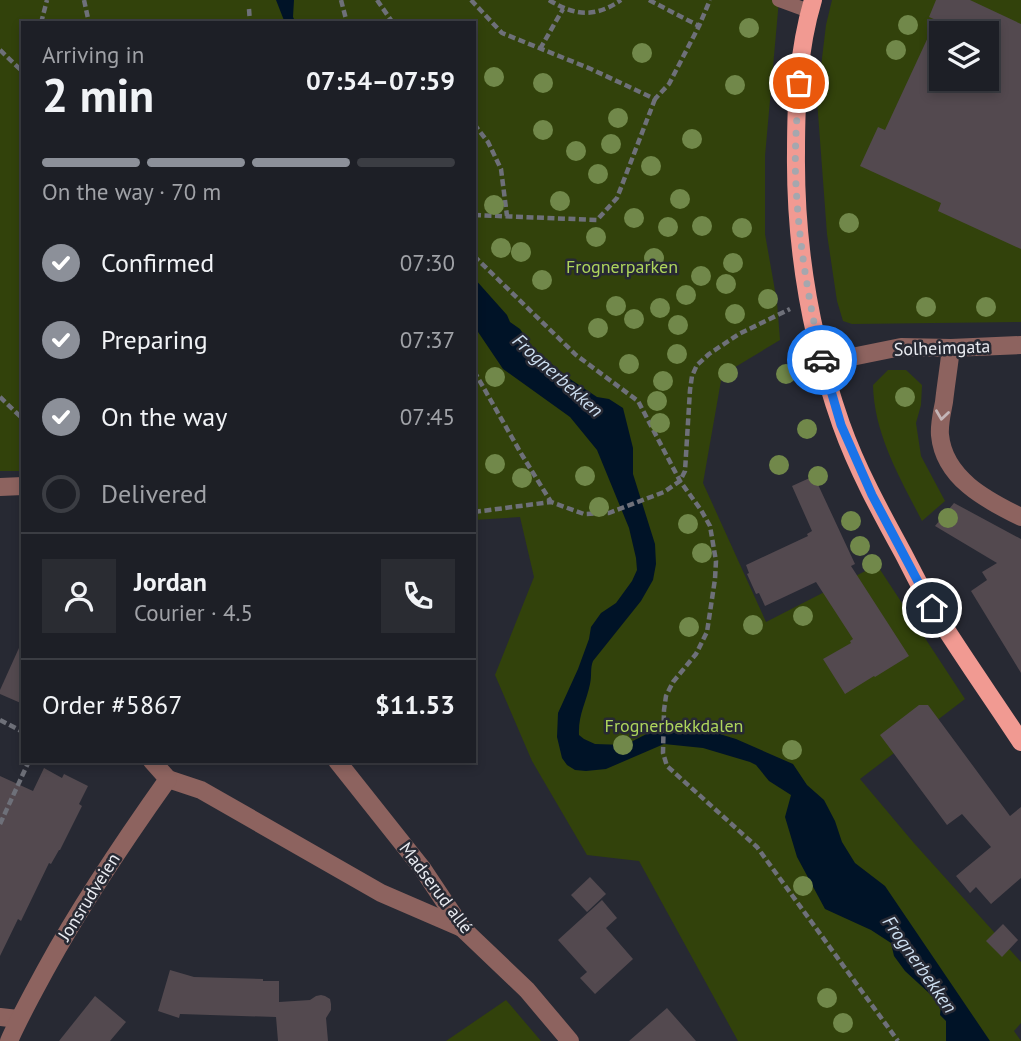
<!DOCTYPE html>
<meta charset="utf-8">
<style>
:root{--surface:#1d1f26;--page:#2a2c32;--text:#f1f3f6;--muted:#a0a2a7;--line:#3b3d43;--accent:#8c9099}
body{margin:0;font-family:"PT Sans",sans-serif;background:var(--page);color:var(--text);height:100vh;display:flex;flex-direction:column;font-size:26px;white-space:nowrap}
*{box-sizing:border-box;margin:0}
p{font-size:23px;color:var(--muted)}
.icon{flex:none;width:38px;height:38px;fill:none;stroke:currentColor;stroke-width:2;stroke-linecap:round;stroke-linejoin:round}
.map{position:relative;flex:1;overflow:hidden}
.side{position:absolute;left:21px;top:21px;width:455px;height:742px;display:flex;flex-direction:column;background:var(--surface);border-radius:0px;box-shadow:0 4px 10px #0003,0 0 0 2px var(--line)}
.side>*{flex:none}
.fabs{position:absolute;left:929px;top:21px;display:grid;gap:14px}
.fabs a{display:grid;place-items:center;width:70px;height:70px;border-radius:0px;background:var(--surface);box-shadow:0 4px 10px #0003,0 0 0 2px var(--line);font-size:35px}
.pin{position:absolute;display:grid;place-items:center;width:60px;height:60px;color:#fff;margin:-30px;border:4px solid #fff;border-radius:50%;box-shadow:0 2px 7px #0007}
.courier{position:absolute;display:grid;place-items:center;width:70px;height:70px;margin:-35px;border:5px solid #1a73e8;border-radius:50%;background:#fff;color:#222;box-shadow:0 2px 9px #0007}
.headline em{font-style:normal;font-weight:600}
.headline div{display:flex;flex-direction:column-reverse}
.headline{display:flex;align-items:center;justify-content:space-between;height:119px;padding:0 21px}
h1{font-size:46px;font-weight:600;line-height:52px}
.bar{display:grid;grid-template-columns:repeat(4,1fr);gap:10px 7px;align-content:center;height:84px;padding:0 21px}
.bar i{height:9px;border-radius:5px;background:var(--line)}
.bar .selected{background:var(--accent)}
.bar p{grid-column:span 4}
.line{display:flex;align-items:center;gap:18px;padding:0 21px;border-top:2px solid var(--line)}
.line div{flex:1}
.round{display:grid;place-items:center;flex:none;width:74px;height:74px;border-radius:0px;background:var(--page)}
ol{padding:0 21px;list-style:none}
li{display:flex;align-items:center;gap:21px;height:77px}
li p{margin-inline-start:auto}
li .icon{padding:7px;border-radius:50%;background:var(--accent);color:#fff;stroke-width:4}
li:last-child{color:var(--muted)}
li i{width:38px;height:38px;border:4px solid var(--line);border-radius:50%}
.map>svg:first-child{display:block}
.green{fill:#32420b;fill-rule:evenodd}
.water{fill:#001327}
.building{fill:#53494f;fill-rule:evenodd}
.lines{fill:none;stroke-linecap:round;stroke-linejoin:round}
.path{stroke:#6e7079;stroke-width:4.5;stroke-dasharray:7 3.5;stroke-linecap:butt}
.lane{stroke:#8d635f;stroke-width:14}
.street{stroke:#8d635f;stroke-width:18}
.primary{stroke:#f19a92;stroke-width:18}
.tree{fill:#71884a}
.oneway{stroke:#c4b5b7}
.done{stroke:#a5a7ae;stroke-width:7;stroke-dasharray:0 12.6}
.route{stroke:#1a73e8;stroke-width:9}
.labels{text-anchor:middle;stroke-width:5;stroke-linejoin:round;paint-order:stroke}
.park-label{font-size:18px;fill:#aed55c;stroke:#272933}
.street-label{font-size:18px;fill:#e9ebf1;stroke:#272933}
.water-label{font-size:19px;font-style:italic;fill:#ccdef0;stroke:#272933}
</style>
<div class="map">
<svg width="1021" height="1041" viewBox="0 0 1021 1041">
<rect width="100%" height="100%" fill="#272933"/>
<!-- green -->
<g class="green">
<polygon points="0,0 779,0 765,156 765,234 777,302 780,340 722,375 703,483 766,622 877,565 965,699 860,779 913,842 1021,962 1021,1023 1014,1031 1021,1041 738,1041 639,861 587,855 532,761 495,675 534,577 520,517 474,520 474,23 23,23 23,471 0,471"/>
<path d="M 832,0 L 1021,0 L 1021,322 L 852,324 L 843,321 L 837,301 L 827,234 L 817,100 L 826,25 ZM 942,33 L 987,33 L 987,79 L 942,79 Z"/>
<path d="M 888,370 L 906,370 L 922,385 L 921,405 L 916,423 L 921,456 L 945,501 L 922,521 C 900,478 874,434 873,385 Z"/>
<polygon points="506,1000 541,1041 446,1041"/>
</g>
<!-- water -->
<g class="water">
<polygon points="276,0 294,0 293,17 296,23 285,23"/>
<path d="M 474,278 L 507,315 L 510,322 L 520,329 L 534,349 L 567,377 L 597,397 L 609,399 L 623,408 L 633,448 L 633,474 L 655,544 L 656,564 L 653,580 L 641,601 L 593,661 C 590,668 592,676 590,684 C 586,703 578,715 579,735 L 584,739 L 595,744 L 625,745 L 664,725 L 697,727 L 736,739 L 793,764 L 807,785 L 824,800 L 835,821 L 842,842 L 855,863 L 885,886 L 990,1041 L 946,1041 L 946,1021 L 940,1015 L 941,1004 L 905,971 L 894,956 L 891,943 L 871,930 L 825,909 L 797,857 L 785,817 L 791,795 L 769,781 L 756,765 L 750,762 L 703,748 L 664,744 L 606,769 L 586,771 L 575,770 L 567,765 L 562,758 L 557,737 L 558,713 L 578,669 L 589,639 L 591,627 L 601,613 L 616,603 L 632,581 L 637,570 L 636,558 L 629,528 L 597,450 L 570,417 L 503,369 L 474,326 Z"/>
</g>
<!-- building -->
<g class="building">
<path d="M 936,0 L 970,0 L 1021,24 L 1021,249 L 938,211 L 941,203 L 860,166 L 878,127 L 885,130 L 936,20 L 929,17 ZM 942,33 L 987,33 L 987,79 L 942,79 Z"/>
<polygon points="814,476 855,564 851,566 909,656 875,677 874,676 845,694 823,659 851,643 850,641 853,639 816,582 765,606 759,593 756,594 747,574 749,573 746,565 808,536 807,534 812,531 792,486"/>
<polygon points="954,503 1021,539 1021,673 971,591 987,580 982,572 997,563 935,526"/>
<polygon points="23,639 23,704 0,694 0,690"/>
<polygon points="919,705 928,705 1010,816 1021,807 1021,878 991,904 976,887 970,893 956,876 991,847 962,814 947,825 880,735"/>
<polygon points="44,768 62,778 64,774 88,786 79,804 82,806 60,850 59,850 51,864 49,863 21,921 18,919 0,956 0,776 33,791"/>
<polygon points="590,877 606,894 587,912 571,895"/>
<polygon points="602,900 617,918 606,928 633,959 595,994 580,978 587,972 558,940"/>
<polygon points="1003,924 1018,940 1002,957 986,941"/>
<polygon points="170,970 194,977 263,979 263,981 279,981 279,1002 310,1000 316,996 321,995 325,996 330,999 331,1004 331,1010 326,1018 328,1041 278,1041 276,1017 180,1014 179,1018 158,1011"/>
<polygon points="95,996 126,1022 110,1041 59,1041"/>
<polygon points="667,1008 696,1041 629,1041"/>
</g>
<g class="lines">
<!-- path -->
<g class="path">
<polyline points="84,0 89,23"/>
<polyline points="341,0 347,23"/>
<polyline points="377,0 393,23"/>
<polyline points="471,0 502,33 591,69 655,99 669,84 699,26 710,0"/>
<path d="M 549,0 C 575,16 595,18 621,0"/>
<polyline points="649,0 699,26"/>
<polyline points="249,9 250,23"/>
<polyline points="41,23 47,0"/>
<polyline points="540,49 563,9"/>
<polyline points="0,50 23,72"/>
<polyline points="474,124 488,142 501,169 507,216"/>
<polyline points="474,215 597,220 617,198 655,99"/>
<polyline points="474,256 576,355 638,401 680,481 701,510 710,526 716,561 715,579 707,632 696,654 673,682 666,696 664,710 663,753 667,766 757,847 898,1041"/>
<polyline points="474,371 522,455 551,502"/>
<polyline points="0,397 23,419"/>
<polyline points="474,512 551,502 584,514 609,513 664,492 680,481 685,471 690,390 692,376 697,365 709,354 739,334 790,309"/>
<polyline points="0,720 23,732"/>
<polyline points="0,824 29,761"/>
</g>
<!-- lane -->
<polyline class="lane" points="779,0 809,11"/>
<!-- street -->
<g class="street">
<path d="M 951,348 C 949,366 946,384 944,402 C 942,413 939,425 940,435 C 944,478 986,500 1021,517"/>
<polyline points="822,363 901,347 951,348 1021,345"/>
<polyline points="0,487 23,486"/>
<polyline points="337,761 422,868 462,928 527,990 570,1041"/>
<polyline points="168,779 201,790 381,893 462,928"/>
<polyline points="0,1017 18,1019"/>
<path d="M 9,1041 C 20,1016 33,993 46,969 C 82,903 124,841 168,779 L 152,761"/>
</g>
<!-- primary -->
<path class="primary" d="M 813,0 C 798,50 796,101 796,153 C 795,244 811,338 841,424 C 857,469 880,511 903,553 C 913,572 922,591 933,609 C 961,654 992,698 1021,742"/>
</g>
<!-- trees -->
<g class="tree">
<circle cx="908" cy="25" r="10"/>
<circle cx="749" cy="28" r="10"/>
<circle cx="896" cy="50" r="10"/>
<circle cx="642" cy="53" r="10"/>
<circle cx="494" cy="77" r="10"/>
<circle cx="543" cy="83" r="10"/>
<circle cx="735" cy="85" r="10"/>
<circle cx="618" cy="118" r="10"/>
<circle cx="543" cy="130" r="10"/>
<circle cx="692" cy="139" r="10"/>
<circle cx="611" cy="144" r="10"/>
<circle cx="576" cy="151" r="10"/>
<circle cx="651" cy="166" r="10"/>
<circle cx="598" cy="174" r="10"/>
<circle cx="680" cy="199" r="10"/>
<circle cx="560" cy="201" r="10"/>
<circle cx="494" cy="205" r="10"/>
<circle cx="634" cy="218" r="10"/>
<circle cx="849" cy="223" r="10"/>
<circle cx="702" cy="226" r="10"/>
<circle cx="668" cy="227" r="10"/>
<circle cx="742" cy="228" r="10"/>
<circle cx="596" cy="237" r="10"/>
<circle cx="501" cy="248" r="10"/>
<circle cx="521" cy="252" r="10"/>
<circle cx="654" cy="258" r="10"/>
<circle cx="733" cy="263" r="10"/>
<circle cx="701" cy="276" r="10"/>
<circle cx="542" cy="280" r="10"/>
<circle cx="726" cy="284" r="10"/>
<circle cx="686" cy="295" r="10"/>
<circle cx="768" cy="299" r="10"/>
<circle cx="616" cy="306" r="10"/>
<circle cx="926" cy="307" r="10"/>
<circle cx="986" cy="307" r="10"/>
<circle cx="660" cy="308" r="10"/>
<circle cx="735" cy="314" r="10"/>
<circle cx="634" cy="319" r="10"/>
<circle cx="678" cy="325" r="10"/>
<circle cx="598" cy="328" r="10"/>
<circle cx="677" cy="354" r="10"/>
<circle cx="629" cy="364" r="10"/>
<circle cx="728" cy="373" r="10"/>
<circle cx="786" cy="374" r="10"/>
<circle cx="495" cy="377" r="10"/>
<circle cx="663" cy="381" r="10"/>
<circle cx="905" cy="397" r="10"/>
<circle cx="657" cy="401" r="10"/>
<circle cx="660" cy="423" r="10"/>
<circle cx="807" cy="429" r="10"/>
<circle cx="495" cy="464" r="10"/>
<circle cx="779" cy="465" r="10"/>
<circle cx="585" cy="476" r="10"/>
<circle cx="818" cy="476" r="10"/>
<circle cx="522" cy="478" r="10"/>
<circle cx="599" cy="507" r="10"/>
<circle cx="948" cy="518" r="10"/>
<circle cx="851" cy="521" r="10"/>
<circle cx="688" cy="524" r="10"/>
<circle cx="860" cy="546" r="10"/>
<circle cx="702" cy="553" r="10"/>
<circle cx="872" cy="564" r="10"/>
<circle cx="803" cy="616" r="10"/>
<circle cx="753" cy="625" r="10"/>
<circle cx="689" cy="627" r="10"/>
<circle cx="623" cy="745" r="10"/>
<circle cx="792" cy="750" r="10"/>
<circle cx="803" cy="886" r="10"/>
<circle cx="827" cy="998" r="10"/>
<circle cx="843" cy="1023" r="10"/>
</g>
<!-- one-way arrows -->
<defs><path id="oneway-chevron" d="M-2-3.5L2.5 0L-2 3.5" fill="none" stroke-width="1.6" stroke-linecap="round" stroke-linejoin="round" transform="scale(1.75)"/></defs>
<use class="oneway" href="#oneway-chevron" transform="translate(942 415) rotate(98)"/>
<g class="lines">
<!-- done -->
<path class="done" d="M 799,83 C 797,117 794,152 796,185 C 799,245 809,302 822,360"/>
<!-- route -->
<polyline class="route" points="822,360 841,425 872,495 932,608"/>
</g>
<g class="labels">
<!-- park labels -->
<g class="park-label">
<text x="622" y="273">Frognerparken</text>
<text x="674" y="732">Frognerbekkdalen</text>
</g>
<!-- street labels -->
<g class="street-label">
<text transform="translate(942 348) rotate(-2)" y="6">Solheimgata</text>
<text transform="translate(436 888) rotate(53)" y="6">Madserud allé</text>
<text transform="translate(89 897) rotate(-58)" y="6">Jonsrudveien</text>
</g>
<!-- water labels -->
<g class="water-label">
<text transform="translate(558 375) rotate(42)" y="7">Frognerbekken</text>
<text transform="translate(920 964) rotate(55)" y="7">Frognerbekken</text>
</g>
</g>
</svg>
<div class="fabs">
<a><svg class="icon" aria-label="layers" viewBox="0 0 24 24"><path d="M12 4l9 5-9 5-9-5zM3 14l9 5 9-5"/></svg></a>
</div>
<div class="pin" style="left:799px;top:83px;background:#ea580c"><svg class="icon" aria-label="bag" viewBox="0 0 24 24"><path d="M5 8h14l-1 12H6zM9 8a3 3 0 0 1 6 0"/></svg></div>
<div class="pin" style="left:932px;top:608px;background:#1f2937"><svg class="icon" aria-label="home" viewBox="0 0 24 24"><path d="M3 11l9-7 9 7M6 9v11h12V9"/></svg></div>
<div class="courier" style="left:822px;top:360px"><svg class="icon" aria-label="car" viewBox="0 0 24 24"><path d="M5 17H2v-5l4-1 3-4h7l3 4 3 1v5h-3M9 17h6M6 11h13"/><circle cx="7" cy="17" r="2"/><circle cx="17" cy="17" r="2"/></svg></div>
<section class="side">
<div class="headline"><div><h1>2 min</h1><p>Arriving in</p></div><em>07:54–07:59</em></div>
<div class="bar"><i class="selected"></i><i class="selected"></i><i class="selected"></i><i></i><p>On the way · 70 m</p></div>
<ol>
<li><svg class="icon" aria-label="check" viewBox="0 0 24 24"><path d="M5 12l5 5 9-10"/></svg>Confirmed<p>07:30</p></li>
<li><svg class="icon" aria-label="check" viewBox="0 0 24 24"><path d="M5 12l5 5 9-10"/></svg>Preparing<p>07:37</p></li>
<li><svg class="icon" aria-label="check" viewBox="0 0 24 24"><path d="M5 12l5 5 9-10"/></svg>On the way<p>07:45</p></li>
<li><i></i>Delivered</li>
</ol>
<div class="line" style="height:126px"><a class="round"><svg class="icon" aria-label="person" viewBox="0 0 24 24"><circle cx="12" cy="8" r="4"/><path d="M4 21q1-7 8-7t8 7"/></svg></a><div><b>Jordan</b><p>Courier · 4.5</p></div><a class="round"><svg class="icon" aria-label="phone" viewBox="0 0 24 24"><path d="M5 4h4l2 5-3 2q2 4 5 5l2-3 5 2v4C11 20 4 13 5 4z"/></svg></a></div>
<div class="line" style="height:91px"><div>Order #5867</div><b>$11.53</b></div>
</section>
</div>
